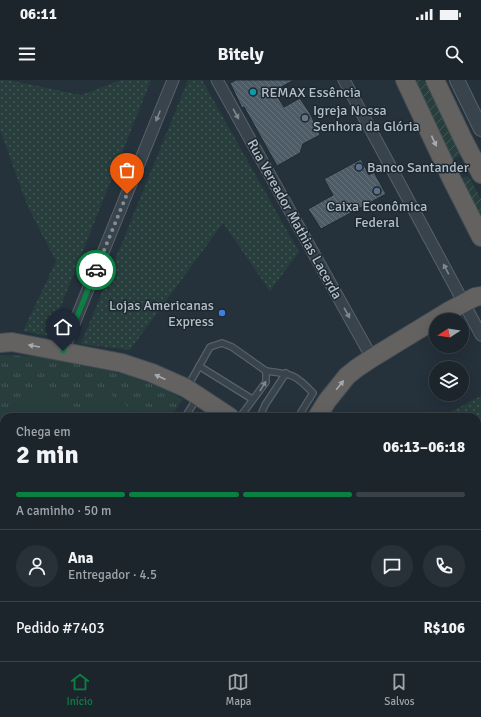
<!DOCTYPE html>
<html lang="pt">
<meta charset="utf-8">
<style>
:root{--surface:#1c252c;--page:#293138;--text:#f1f3f6;--muted:#a0a5a9;--line:#3a4248;--accent:#0b8043}
body{margin:0;font-family:Signika,sans-serif;background:var(--page);color:var(--text);height:100vh;display:flex;flex-direction:column;font-size:15px;white-space:nowrap}
*{box-sizing:border-box;margin:0}
p{font-size:13px;color:var(--muted)}
.icon{flex:none;width:22px;height:22px;fill:none;stroke:currentColor;stroke-width:2;stroke-linecap:round;stroke-linejoin:round}
.map{position:relative;flex:1;overflow:hidden}
.panel{position:absolute;left:0px;top:333px;width:481px;height:248px;display:flex;flex-direction:column;background:var(--surface);border-radius:12px 12px 0 0;box-shadow:0 4px 16px #0002,0 0 0 1px var(--line)}
.panel>*{flex:none}
.needle{width:26px;rotate:258deg}
.controls{position:absolute;left:429px;top:233px;display:grid;gap:8px}
.controls a{display:grid;place-items:center;width:40px;height:40px;border-radius:50%;background:var(--surface);box-shadow:0 4px 16px #0002,0 0 0 1px var(--line);font-size:20px}
.pin{position:absolute;display:grid;place-items:center;width:34px;height:34px;color:#fff;margin:-41px -17px;border-radius:50% 50% 50% 0;rotate:-45deg;box-shadow:0 0 4px #0007}
.pin .icon{rotate:45deg}
.courier{position:absolute;display:grid;place-items:center;width:40px;height:40px;margin:-20px;border:3px solid #0b8043;border-radius:50%;background:#fff;color:#222;box-shadow:0 1px 5px #0007}
.head em{font-style:normal;font-weight:700}
.head div{display:flex;flex-direction:column-reverse}
.head{display:flex;align-items:center;justify-content:space-between;height:68px;padding:0 16px}
h1{font-size:26px;font-weight:700;line-height:30px}
.bar{display:grid;grid-template-columns:repeat(4,1fr);gap:6px 4px;align-content:center;height:48px;padding:0 16px}
.bar i{height:5px;border-radius:3px;background:var(--line)}
.bar .current{background:var(--accent)}
.bar p{grid-column:span 4}
.line{display:flex;align-items:center;gap:10px;padding:0 16px;border-top:1px solid var(--line)}
.line div{flex:1}
.round{display:grid;place-items:center;flex:none;width:42px;height:42px;border-radius:21px;background:var(--page)}
.status{display:flex;justify-content:space-between;align-items:center;height:28px;padding:0 20px;background:var(--surface);direction:ltr}
.status svg{height:11px;fill:currentColor}
header{display:flex;justify-content:space-between;align-items:center;height:52px;padding:0 16px;background:var(--surface);font-size:18px;font-weight:700}
.menu{display:flex;justify-content:space-around;align-items:center;height:56px;border-top:1px solid var(--line);background:var(--surface);font-size:11px;color:var(--muted)}
.menu a{display:grid;justify-items:center;gap:2px}
.menu .current{color:var(--accent)}
.map>svg:first-child{display:block}
.grass{fill:url(#grass-dots)}
.park{fill:url(#park-tufts)}
.garden{fill:url(#garden-furrows)}
.pitch{fill:#283e3d}
.building{fill:url(#building-back-hatch);stroke:#1f2a32}
.lines{fill:none;stroke-linecap:round;stroke-linejoin:round}
.service-casing{stroke:#566169;stroke-width:8}
.minor-casing{stroke:#566169;stroke-width:13}
.tertiary-casing{stroke:#566169;stroke-width:16}
.trunk-casing{stroke:#434e56;stroke-width:20}
.service{stroke:#38434c;stroke-width:5.5}
.minor{stroke:#38434c;stroke-width:11}
.tertiary{stroke:#38434c;stroke-width:14}
.trunk{stroke:#646260;stroke-width:18}
.oneway{fill:#7c8790}
.oneway2{fill:#a4acb2}
.done{stroke:#828d96;stroke-width:4;stroke-dasharray:0 7.2}
.route{stroke:#0b8043;stroke-width:5}
.culture-dot{fill:#0f9aa8;stroke:#1d2830;stroke-width:1.5}
.worship-dot{fill:#6b7280;stroke:#1d2830;stroke-width:1.5}
.service-dot{fill:#5c6f8a;stroke:#1d2830;stroke-width:1.5}
.shop-dot{fill:#3f7fe0;stroke:#1d2830;stroke-width:1.5}
.labels{text-anchor:middle;stroke-width:3;stroke-linejoin:round;paint-order:stroke}
.poi-label{font-size:14px;fill:#b4bec7;stroke:#1d2830;text-anchor:start}
.street-label{font-size:14px;fill:#b4bec7;stroke:#1d2830}
</style>
<div class="status"><b>06:11</b><svg viewBox="0 0 49 12"><path d="M0 12V9h3v3zM5 12V6h3v6zM10 12V3h3v9zM15 12V0h3v12zM26 1h20v11H26zM47 4h2v5h-2z"/></svg></div>
<header><svg class="icon" aria-label="menu" viewBox="0 0 24 24"><path d="M4 6h16M4 12h16M4 18h16"/></svg>Bitely<svg class="icon" aria-label="search" viewBox="0 0 24 24"><circle cx="10" cy="10" r="6"/><path d="M15 15l6 6"/></svg></header>
<div class="map">
<svg width="481" height="581" viewBox="0 0 481 581">
<defs>
<pattern id="grass-dots" width="8" height="8" patternUnits="userSpaceOnUse"><rect width="8" height="8" fill="#283e3d"/><path d="M2 2h.1M6 6h.1" fill="none" stroke="#455858" stroke-width="1.8" stroke-linecap="round"/></pattern>
<pattern id="park-tufts" width="24" height="20" patternUnits="userSpaceOnUse"><rect width="24" height="20" fill="#283e3d"/><path d="M3 7l-1-3M5 7V3M7 7l1-3M15 17l-1-3M17 17v-4M19 17l1-3" fill="none" stroke="#455858"/></pattern>
<pattern id="garden-furrows" width="10" height="10" patternUnits="userSpaceOnUse"><rect width="10" height="10" fill="#283e3d"/><path d="M-1 1l2-2M0 10L10 0M9 11l2-2" fill="none" stroke="#455858"/></pattern>
<pattern id="building-back-hatch" width="6" height="6" patternUnits="userSpaceOnUse"><rect width="6" height="6" fill="#4e5c67"/><path d="M-1 5l2 2M0 0l6 6M5-1l2 2" fill="none" stroke="#65727b"/></pattern>
</defs>
<rect width="100%" height="100%" fill="#25313b"/>
<!-- grass -->
<g class="grass">
<polygon points="0,0 8,0 81,15 121,0 151,0 49,256 23,251 56,181 28,127 0,50"/>
<polygon points="188,0 202,0 299,172 270,211 223,143 130,270 81,264"/>
<polygon points="481,316 481,417 477,419 477,337 441,337"/>
</g>
<!-- park -->
<polygon class="park" points="0,275 37,276 124,294 159,307 183,319 171,337 4,337 4,521 0,521"/>
<!-- garden -->
<g class="garden">
<polygon points="415,0 424,0 466,74 457,77 448,83"/>
<polygon points="467,96 471,100 481,119 481,150 457,103 462,98"/>
</g>
<!-- pitch -->
<g class="pitch">
<polygon points="34,304 81,337 11,337"/>
<polygon points="101,308 144,337 82,337"/>
<polygon points="4,348 4,493 0,491 0,353"/>
</g>
<!-- building -->
<g class="building">
<polygon points="236,0 294,0 274,11 284,27 300,18 311,35 320,55 303,64 300,73 277,86 244,27 242,28 230,3"/>
<polygon points="361,79 369,95 374,92 386,114 321,149 308,129 333,115 324,99"/>
</g>
<g class="lines">
<defs>
<g id="service">
<polyline points="199,286 252,319"/>
<path d="M 266,291 C 292,294 295,294 313,313 L 298,337"/>
<polyline points="188,306 210,267 222,263 232,267 266,291 266,302 240,337"/>
<polyline points="185,337 197,318"/>
<polyline points="260,337 265,325 286,293"/>
</g>
<g id="minor">
<polyline points="217,0 372,278"/>
<polyline points="344,0 481,255"/>
<polyline points="63,271 173,0"/>
<polyline points="477,481 481,479"/>
<polyline points="477,510 481,514"/>
<polyline points="387,581 389,577"/>
</g>
<polyline id="tertiary" points="457,0 481,49"/>
<g id="trunk">
<polyline points="405,0 452,100 481,157"/>
<polyline points="435,0 463,59 481,94"/>
<polyline points="0,263 12,262 122,283 152,293 186,308 230,337"/>
<polyline points="317,337 327,321 347,296 357,288 372,278 449,231 475,217 481,216"/>
<polyline points="153,581 155,577"/>
</g>
</defs>
<!-- service casing -->
<use href="#service" class="service-casing"/>
<!-- minor casing -->
<use href="#minor" class="minor-casing"/>
<!-- tertiary casing -->
<use href="#tertiary" class="tertiary-casing"/>
<!-- trunk casing -->
<use href="#trunk" class="trunk-casing"/>
<!-- service -->
<use href="#service" class="service"/>
<!-- minor -->
<use href="#minor" class="minor"/>
<!-- tertiary -->
<use href="#tertiary" class="tertiary"/>
<!-- trunk -->
<use href="#trunk" class="trunk"/>
</g>
<!-- one-way arrows -->
<defs><path id="oneway-solid" d="M-6-.8H1V-3.2L6.5 0L1 3.2V.8H-6Z"/></defs>
<g class="oneway">
<use href="#oneway-solid" transform="translate(236 34) rotate(61)"/>
<use href="#oneway-solid" transform="translate(158 36) rotate(112)"/>
<use href="#oneway-solid" transform="translate(446 189) rotate(-118)"/>
<use href="#oneway-solid" transform="translate(347 233) rotate(61)"/>
<use href="#oneway-solid" transform="translate(263 306) rotate(-59)"/>
</g>
<g class="oneway2">
<use href="#oneway-solid" transform="translate(434 61) rotate(65)"/>
<use href="#oneway-solid" transform="translate(34 266) rotate(-170)"/>
<use href="#oneway-solid" transform="translate(160 297) rotate(-156)"/>
<use href="#oneway-solid" transform="translate(340 305) rotate(-51)"/>
</g>
<g class="lines">
<!-- done -->
<polyline class="done" points="96,190 127,114"/>
<!-- route -->
<polyline class="route" points="63,271 96,190"/>
</g>
<!-- markers -->
<circle class="culture-dot" cx="253" cy="12" r="4"/>
<circle class="worship-dot" cx="305" cy="38" r="4"/>
<g class="service-dot">
<circle cx="359" cy="87" r="4"/>
<circle cx="377" cy="111" r="4"/>
</g>
<circle class="shop-dot" cx="222" cy="233" r="4"/>
<g class="labels">
<!-- poi labels -->
<g class="poi-label">
<text x="261" y="17">REMAX Essência</text>
<text x="313" y="35">Igreja Nossa<tspan x="313" dy="16">Senhora da Glória</tspan></text>
<text x="367" y="92">Banco Santander</text>
<text x="377" y="131" text-anchor="middle">Caixa Econômica<tspan x="377" dy="16">Federal</tspan></text>
<text x="214" y="230" text-anchor="end">Lojas Americanas<tspan x="214" dy="16">Express</tspan></text>
</g>
<!-- street labels -->
<g class="street-label">
<text transform="translate(295 139) rotate(61)" y="5">Rua Vereador Mathias Lacerda</text>
</g>
</g>
</svg>
<div class="controls">
<a><svg class="needle" viewBox="-14 -14 28 28"><path d="M0-13l5 13h-10z" fill="#e53935"/><path d="M0 13l5-13h-10z" fill="#a0a5a9"/></svg></a>
<a><svg class="icon" aria-label="layers" viewBox="0 0 24 24"><path d="M12 4l9 5-9 5-9-5zM3 14l9 5 9-5"/></svg></a>
</div>
<div class="pin" style="left:127px;top:114px;background:#ea580c"><svg class="icon" aria-label="bag" viewBox="0 0 24 24"><path d="M5 8h14l-1 12H6zM9 8a3 3 0 0 1 6 0"/></svg></div>
<div class="pin" style="left:63px;top:271px;background:#1f2937"><svg class="icon" aria-label="home" viewBox="0 0 24 24"><path d="M3 11l9-7 9 7M6 9v11h12V9"/></svg></div>
<div class="courier" style="left:96px;top:190px"><svg class="icon" aria-label="car" viewBox="0 0 24 24"><path d="M5 17H2v-5l4-1 3-4h7l3 4 3 1v5h-3M9 17h6M6 11h13"/><circle cx="7" cy="17" r="2"/><circle cx="17" cy="17" r="2"/></svg></div>
<section class="panel">
<div class="head"><div><h1>2 min</h1><p>Chega em</p></div><em>06:13–06:18</em></div>
<div class="bar"><i class="current"></i><i class="current"></i><i class="current"></i><i></i><p>A caminho · 50 m</p></div>
<div class="line" style="height:72px"><a class="round"><svg class="icon" aria-label="person" viewBox="0 0 24 24"><circle cx="12" cy="8" r="4"/><path d="M4 21q1-7 8-7t8 7"/></svg></a><div><b>Ana</b><p>Entregador · 4.5</p></div><a class="round"><svg class="icon" aria-label="chat" viewBox="0 0 24 24"><path d="M4 5h16v11H9l-5 4z"/></svg></a><a class="round"><svg class="icon" aria-label="phone" viewBox="0 0 24 24"><path d="M5 4h4l2 5-3 2q2 4 5 5l2-3 5 2v4C11 20 4 13 5 4z"/></svg></a></div>
<div class="line" style="height:52px"><div>Pedido #7403</div><b>R$106</b></div>
</section>
</div>
<nav class="menu">
<a class="current"><svg class="icon" aria-label="home" viewBox="0 0 24 24"><path d="M3 11l9-7 9 7M6 9v11h12V9"/></svg>Início</a>
<a><svg class="icon" aria-label="map" viewBox="0 0 24 24"><path d="M3 6l6-2 6 2 6-2v14l-6 2-6-2-6 2zM9 4v14M15 6v14"/></svg>Mapa</a>
<a><svg class="icon" aria-label="saved" viewBox="0 0 24 24"><path d="M7 4h10v16l-5-4-5 4z"/></svg>Salvos</a>
</nav>
